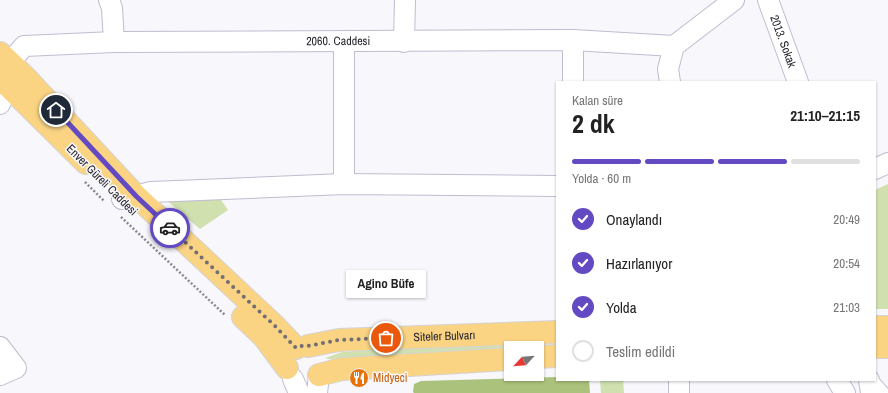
<!DOCTYPE html>
<html lang="tr">
<meta charset="utf-8">
<style>
:root{--surface:#fff;--page:#f2f2f2;--text:#222;--muted:#767676;--line:#e0e0e0;--accent:#634ac3}
body{margin:0;font-family:"Archivo Narrow",sans-serif;background:var(--page);color:var(--text);height:100vh;display:flex;flex-direction:column;font-size:15px;white-space:nowrap}
*{box-sizing:border-box;margin:0}
p{font-size:13px;color:var(--muted)}
.icon{flex:none;width:22px;height:22px;fill:none;stroke:currentColor;stroke-width:2;stroke-linecap:round;stroke-linejoin:round}
.map{position:relative;flex:1;overflow:hidden}
.details{position:absolute;left:556px;top:81px;width:320px;height:300px;display:flex;flex-direction:column;background:var(--surface);border-radius:0px;box-shadow:0 1px 3px #0004}
.details>*{flex:none}
.needle{width:26px;rotate:244deg}
.tools{position:absolute;left:504px;top:341px;display:grid;gap:8px}
.tools a{display:grid;place-items:center;width:40px;height:40px;border-radius:0px;background:var(--surface);box-shadow:0 1px 3px #0004;font-size:20px}
.pin{position:absolute;display:grid;place-items:center;width:34px;height:34px;color:#fff;margin:-17px;border:2px solid #fff;border-radius:50%;box-shadow:0 1px 4px #0007}
.courier{position:absolute;display:grid;place-items:center;width:40px;height:40px;margin:-20px;border:3px solid #634ac3;border-radius:50%;background:#fff;color:#222;box-shadow:0 1px 5px #0007}
.bubble{position:absolute;height:28px;border-radius:0px;background:var(--surface);box-shadow:0 1px 3px #0004;font-size:13px;font-weight:800;line-height:28px;text-align:center}
.summary em{font-style:normal;font-weight:800}
.summary div{display:flex;flex-direction:column-reverse}
.summary{display:flex;align-items:center;justify-content:space-between;height:68px;padding:0 16px}
h1{font-size:26px;font-weight:800;line-height:30px}
.bar{display:grid;grid-template-columns:repeat(4,1fr);gap:6px 4px;align-content:center;height:48px;padding:0 16px}
.bar i{height:5px;border-radius:3px;background:var(--line)}
.bar .current{background:var(--accent)}
.bar p{grid-column:span 4}
ol{padding:0 16px;list-style:none}
li{display:flex;align-items:center;gap:12px;height:44px}
li p{margin-inline-start:auto}
li .icon{padding:4px;border-radius:50%;background:var(--accent);color:#fff;stroke-width:4}
li:last-child{color:var(--muted)}
li i{width:22px;height:22px;border:2px solid var(--line);border-radius:50%}
.map>svg:first-child{display:block}
.green{fill:#d0e1af}
.forest{fill:#abc27c}
.lines{fill:none;stroke-linecap:round;stroke-linejoin:round}
.service-casing{stroke:#c2bbd1;stroke-width:12}
.minor-casing{stroke:#c2bbd1;stroke-width:22}
.primary-casing{stroke:#d4d3d5;stroke-width:24}
.path{stroke:#8b8990;stroke-width:2.5;stroke-dasharray:2 2;stroke-linecap:butt}
.service{stroke:#fff;stroke-width:10}
.minor{stroke:#fff;stroke-width:20}
.primary{stroke:#fad483;stroke-width:22}
.done{stroke:#716e75;stroke-width:4;stroke-dasharray:0 7.2}
.route{stroke:#634ac3;stroke-width:5}
.labels{text-anchor:middle;stroke-width:3;stroke-linejoin:round;paint-order:stroke}
.street-label{font-size:12px;fill:#28252d;stroke:#f8f7fc}
.food-label{font-size:12px;fill:#c56008;stroke:#f8f7fc;text-anchor:start}
</style>
<div class="map">
<svg width="888" height="393" viewBox="0 0 888 393">
<rect width="100%" height="100%" fill="#f8f7fc"/>
<!-- green -->
<g class="green">
<polygon points="888,184 888,309 875,309 875,190"/>
<polygon points="219,197 228,210 200,229 165,199"/>
<polygon points="545,339 545,350 537,348 511,348 511,352 343,363 325,358 342,352"/>
<polygon points="600,380 623,380 624,393 601,393"/>
</g>
<!-- forest -->
<polygon class="forest" points="557,377 557,380 589,380 590,393 414,393 413,392 414,384 421,381"/>
<g class="lines">
<defs>
<polyline id="service" points="873,380 885,393"/>
<g id="minor">
<polyline points="109,0 112,8 114,42"/>
<path id="s1" d="M 768,0 L 798,82"/>
<polyline points="404,42 405,0"/>
<polyline points="573,82 573,40"/>
<polyline points="670,82 668,69 674,46 734,0"/>
<path id="s2" d="M 0,104 L 7,85 L 10,62 L 24,46 L 114,42 L 573,40 L 674,46"/>
<polyline points="875,169 888,163"/>
<polyline points="344,184 344,42"/>
<polyline points="122,199 151,192 344,184 557,186"/>
<polyline points="0,347 16,368 0,375"/>
<polyline points="293,379 299,393"/>
<polyline points="837,380 845,393"/>
<polyline points="869,380 871,393"/>
<polyline points="317,393 319,375"/>
<polyline points="679,393 679,380"/>
</g>
<g id="primary">
<polyline points="0,53 26,78 136,196 274,325 296,348"/>
<polyline points="0,78 86,163"/>
<polyline points="243,317 264,337 287,368"/>
<polyline points="875,327 888,327"/>
<path id="s3" d="M 308,346 L 339,340 L 557,332"/>
<polyline points="875,347 888,347"/>
<polyline points="537,357 557,356"/>
<polyline points="319,375 342,369 511,359"/>
</g>
</defs>
<!-- service casing -->
<use href="#service" class="service-casing"/>
<!-- minor casing -->
<use href="#minor" class="minor-casing"/>
<!-- primary casing -->
<use href="#primary" class="primary-casing"/>
<!-- path -->
<g class="path">
<polyline points="85,182 104,201"/>
<polyline points="121,217 225,315"/>
</g>
<!-- service -->
<use href="#service" class="service"/>
<!-- minor -->
<use href="#minor" class="minor"/>
<!-- primary -->
<use href="#primary" class="primary"/>
</g>
<g class="lines">
<!-- done -->
<polyline class="done" points="170,228 274,325 296,348 302,346 308,346 339,340 386,338"/>
<!-- route -->
<polyline class="route" points="56,110 136,196 170,228"/>
</g>
<!-- icons -->
<defs>
<symbol id="restaurant-disc" viewBox="-11 -11 22 22"><circle r="9.5" fill="#e8710a" stroke="#f8f7fc"/><path d="M-5-6h1v4h1v-4h1v4h1v-4h1v5L-1.5 .5V6h-2V.5L-5-1ZM5-6V6H3V1.5H1.5Q1.5-4 5-6Z" fill="#fff"/></symbol>
</defs>
<g fill-rule="evenodd">
<use href="#restaurant-disc" x="348" y="367" width="22" height="22"/>
</g>
<g class="labels">
<!-- street labels -->
<g class="street-label">
<text dy="4" stroke="none"><textPath href="#s1" startOffset="44">2013. Sokak</textPath></text>
<text dy="4" stroke="none"><textPath href="#s2" startOffset="379">2060. Caddesi</textPath></text>
<text transform="translate(102 180) rotate(45)" y="4">Enver Güreli Caddesi</text>
<text dy="4" stroke="none"><textPath href="#s3" startOffset="137">Siteler Bulvarı</textPath></text>
</g>
<!-- food labels -->
<g class="food-label">
<text x="373" y="382">Midyeci</text>
</g>
</g>
</svg>
<div class="tools">
<a><svg class="needle" viewBox="-14 -14 28 28"><path d="M0-13l5 13h-10z" fill="#e53935"/><path d="M0 13l5-13h-10z" fill="#767676"/></svg></a>
</div>
<div class="pin" style="left:386px;top:338px;background:#ea580c"><svg class="icon" aria-label="bag" viewBox="0 0 24 24"><path d="M5 8h14l-1 12H6zM9 8a3 3 0 0 1 6 0"/></svg></div>
<div class="pin" style="left:56px;top:110px;background:#1f2937"><svg class="icon" aria-label="home" viewBox="0 0 24 24"><path d="M3 11l9-7 9 7M6 9v11h12V9"/></svg></div>
<div class="courier" style="left:170px;top:228px"><svg class="icon" aria-label="car" viewBox="0 0 24 24"><path d="M5 17H2v-5l4-1 3-4h7l3 4 3 1v5h-3M9 17h6M6 11h13"/><circle cx="7" cy="17" r="2"/><circle cx="17" cy="17" r="2"/></svg></div>
<div class="bubble" style="left:346px;top:270px;width:80px">Agino Büfe</div>
<section class="details">
<div class="summary"><div><h1>2 dk</h1><p>Kalan süre</p></div><em>21:10–21:15</em></div>
<div class="bar"><i class="current"></i><i class="current"></i><i class="current"></i><i></i><p>Yolda · 60 m</p></div>
<ol>
<li><svg class="icon" aria-label="check" viewBox="0 0 24 24"><path d="M5 12l5 5 9-10"/></svg>Onaylandı<p>20:49</p></li>
<li><svg class="icon" aria-label="check" viewBox="0 0 24 24"><path d="M5 12l5 5 9-10"/></svg>Hazırlanıyor<p>20:54</p></li>
<li><svg class="icon" aria-label="check" viewBox="0 0 24 24"><path d="M5 12l5 5 9-10"/></svg>Yolda<p>21:03</p></li>
<li><i></i>Teslim edildi</li>
</ol>
</section>
</div>
